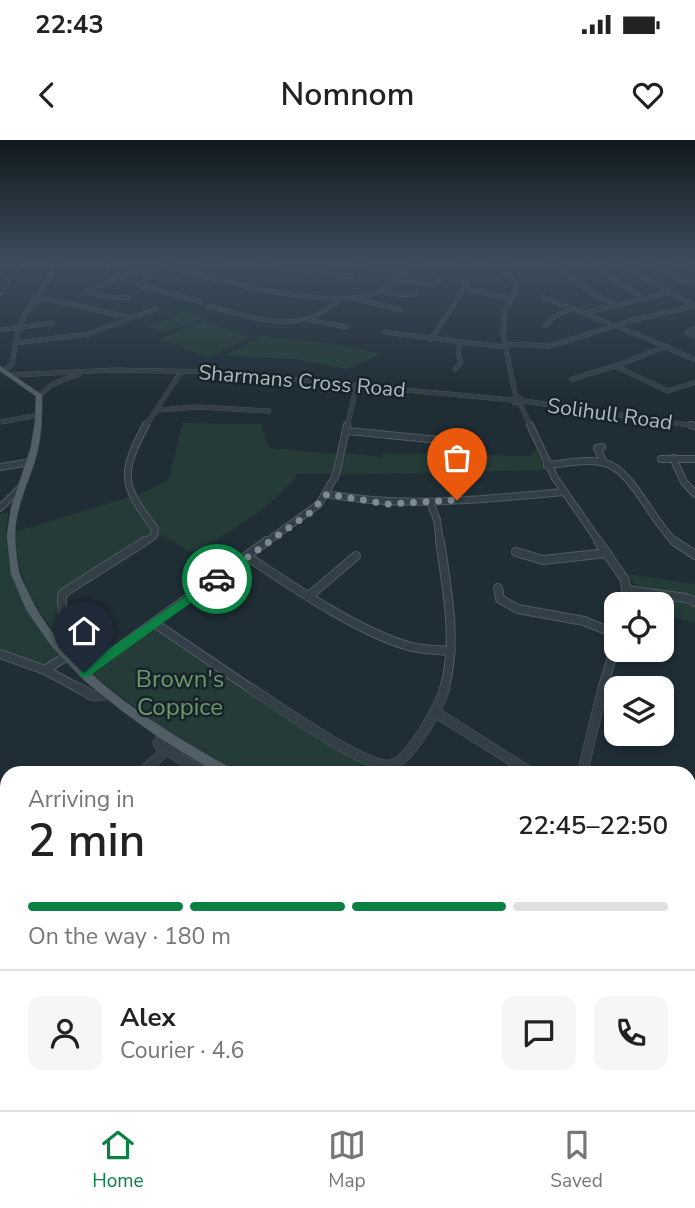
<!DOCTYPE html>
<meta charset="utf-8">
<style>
:root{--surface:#fff;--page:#f6f6f6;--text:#222;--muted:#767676;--line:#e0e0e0;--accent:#0b8043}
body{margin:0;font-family:"Nunito Sans",sans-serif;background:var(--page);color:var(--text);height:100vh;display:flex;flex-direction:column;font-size:26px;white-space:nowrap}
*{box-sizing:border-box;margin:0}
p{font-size:23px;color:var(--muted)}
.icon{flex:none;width:38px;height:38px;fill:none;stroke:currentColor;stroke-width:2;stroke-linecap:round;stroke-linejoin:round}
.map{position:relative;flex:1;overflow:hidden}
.side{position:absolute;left:0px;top:626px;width:696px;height:345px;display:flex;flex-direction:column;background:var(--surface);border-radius:21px 21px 0 0;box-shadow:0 4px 10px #0003}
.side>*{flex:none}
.buttons{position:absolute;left:604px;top:452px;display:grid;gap:14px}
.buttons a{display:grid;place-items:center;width:70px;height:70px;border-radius:14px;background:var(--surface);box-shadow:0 4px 10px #0003;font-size:35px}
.pin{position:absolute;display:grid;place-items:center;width:60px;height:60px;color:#fff;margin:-72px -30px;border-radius:50% 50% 50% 0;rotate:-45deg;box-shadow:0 0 7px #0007}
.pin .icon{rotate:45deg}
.courier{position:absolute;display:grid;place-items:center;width:70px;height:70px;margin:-35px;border:5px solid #0b8043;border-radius:50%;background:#fff;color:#222;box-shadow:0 2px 9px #0007}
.head em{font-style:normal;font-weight:600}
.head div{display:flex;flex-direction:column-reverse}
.head{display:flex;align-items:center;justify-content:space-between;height:119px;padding:0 28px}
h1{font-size:46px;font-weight:600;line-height:52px}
.bar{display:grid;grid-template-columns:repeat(4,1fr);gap:10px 7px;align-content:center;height:84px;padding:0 28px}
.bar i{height:9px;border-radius:5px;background:var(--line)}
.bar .selected{background:var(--accent)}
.bar p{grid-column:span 4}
.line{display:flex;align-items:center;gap:18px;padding:0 28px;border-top:2px solid var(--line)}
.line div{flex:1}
.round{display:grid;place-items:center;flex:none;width:74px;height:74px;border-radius:14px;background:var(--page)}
.status{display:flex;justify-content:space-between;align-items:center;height:49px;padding:0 35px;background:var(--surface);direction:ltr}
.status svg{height:19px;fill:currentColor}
header{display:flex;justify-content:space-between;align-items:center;height:91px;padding:0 28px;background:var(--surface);font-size:32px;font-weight:600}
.dock{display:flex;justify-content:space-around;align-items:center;height:98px;border-top:2px solid var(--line);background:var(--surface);font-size:19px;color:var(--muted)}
.dock a{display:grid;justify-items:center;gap:4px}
.dock .selected{color:var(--accent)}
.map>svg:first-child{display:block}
.green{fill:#243b37}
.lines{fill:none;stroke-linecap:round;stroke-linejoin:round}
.minor-far5-casing{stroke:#505c64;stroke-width:4.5}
.minor-far4-casing{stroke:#505c64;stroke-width:5}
.minor-far3-casing{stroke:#505c64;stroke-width:8}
.minor-far2-casing{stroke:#505c64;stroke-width:10}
.minor-far1-casing{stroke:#505c64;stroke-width:11}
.minor-casing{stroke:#505c64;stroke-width:14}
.major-casing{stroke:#3f4a52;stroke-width:1}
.minor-far5{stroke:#323f46;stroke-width:3.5}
.minor-far4{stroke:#323f46;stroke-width:4.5}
.minor-far3{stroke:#323f46;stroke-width:6}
.minor-far2{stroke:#323f46;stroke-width:8}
.minor-far1{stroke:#323f46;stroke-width:10}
.minor{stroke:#323f46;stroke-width:12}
.major{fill:#505e66;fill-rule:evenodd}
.rail{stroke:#54646d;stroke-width:2;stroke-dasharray:3.5 3.5;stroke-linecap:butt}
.route{fill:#0b8043}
.done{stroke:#7b8991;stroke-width:7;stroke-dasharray:0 12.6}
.labels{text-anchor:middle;stroke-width:5;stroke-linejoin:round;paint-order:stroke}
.far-street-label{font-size:21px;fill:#acbac3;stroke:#18232a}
.park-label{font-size:24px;fill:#6c986d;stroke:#18232a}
</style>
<div class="status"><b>22:43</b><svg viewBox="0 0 49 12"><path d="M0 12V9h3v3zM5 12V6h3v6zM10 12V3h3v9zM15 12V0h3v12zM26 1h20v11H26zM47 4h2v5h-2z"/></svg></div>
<header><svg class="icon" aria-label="back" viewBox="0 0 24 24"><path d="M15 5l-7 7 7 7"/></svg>Nomnom<svg class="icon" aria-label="heart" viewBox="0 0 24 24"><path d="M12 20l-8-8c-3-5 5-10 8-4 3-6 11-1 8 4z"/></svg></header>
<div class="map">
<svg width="695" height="970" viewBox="0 0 695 970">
<rect width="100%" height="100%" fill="#1f2d35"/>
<!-- green -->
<g class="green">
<polygon points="189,171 205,177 164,193 149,186"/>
<polygon points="204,180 251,197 208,218 161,199"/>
<polygon points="262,196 333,204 382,214 347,229 295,219 224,216"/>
<path d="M 183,283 L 261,284 L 269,308 L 338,314 L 332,334 L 297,334 C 284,359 217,403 189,412 L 162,395 L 155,398 L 157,389 L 136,356 L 168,341 Z"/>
<polygon points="536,309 545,330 339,335 346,313 382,317 384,313 530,316"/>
<path d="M 129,357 L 153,393 L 66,448 C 63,452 58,456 57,461 C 52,479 88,507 100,517 L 82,525 C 46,482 17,451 15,392 Z"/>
<path d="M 8,372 C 0,429 25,471 58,514 L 53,521 L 44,525 L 0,509 L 0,374 Z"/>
<polygon points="628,434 695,444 695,458 635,445"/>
<polygon points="641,458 685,461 695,465 695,483 662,474 662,464 638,464"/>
<polygon points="152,489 265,563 364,622 392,632 239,633 158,584 92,535"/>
</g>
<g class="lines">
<defs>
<g id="minor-far5">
<polyline points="109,122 109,129"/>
<path d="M 163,122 L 172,128 C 225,141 316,168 369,155 C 388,150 403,133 418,122"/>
<polyline points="356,122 366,127 405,131"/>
<polyline points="495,122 518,147 505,170 503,196"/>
<polyline points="548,122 594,154 614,164"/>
<polyline points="586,122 644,158"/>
<polyline points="616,122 694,166"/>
<polyline points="648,122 683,141 695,143"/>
<polyline points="678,122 695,131"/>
<polyline points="262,125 352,136"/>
<polyline points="459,126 465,122"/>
<polyline points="148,132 149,136 139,145 201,162"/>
<polyline points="0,133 7,122"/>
<polyline points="190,133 216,122"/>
<polyline points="396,139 430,145 440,141"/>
<polyline points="463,149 513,159"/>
<polyline points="378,151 401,155 417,154"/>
<polyline points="129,157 109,158 87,151 117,137 165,126"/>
<polyline points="543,157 641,196"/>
<polyline points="34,159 47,159 132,178"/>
<polyline points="357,159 401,170"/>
<path d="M 208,166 C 255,178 301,197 340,159"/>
<polyline points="584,173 669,153"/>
<polyline points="308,180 346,187"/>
<polyline points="545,185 555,176 572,168"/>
<polyline points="0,190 52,183"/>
<polyline points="385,192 413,196"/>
<path d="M 16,196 C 23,167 49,150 55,122"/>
<polyline points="76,196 88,194 156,169"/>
<polyline points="433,196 468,143 462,142"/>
<polyline points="583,196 637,179 695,166"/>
<polyline points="694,196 687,193 695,188"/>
</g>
<g id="minor-far4">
<polyline points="399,194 505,207"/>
<polyline points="503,194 516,258"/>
<polyline points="637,194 695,220"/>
<polyline points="689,194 695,196"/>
<polyline points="431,199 434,194"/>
<polyline points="15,203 89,194"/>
<polyline points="505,204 549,206 589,194"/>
<polyline points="667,206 615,226 668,251 695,242"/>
<polyline points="455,229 461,223 458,213 460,203"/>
<polyline points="5,230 12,224 17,194"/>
<polyline points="12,235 116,230 214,232 512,260"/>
<polyline points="572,239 615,226"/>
<polyline points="39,255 53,244 79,234"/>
<polyline points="515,263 512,259 519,258 524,261 695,286"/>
<polyline points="520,264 531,287"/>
<polyline points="158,270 197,267 269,271"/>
<polyline points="0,282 39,275"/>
<polyline points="145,287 181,232"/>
<polyline points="347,287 357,244"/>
</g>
<g id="minor-far3">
<polyline points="530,285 555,338 600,403"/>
<polyline points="691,285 695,286"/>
<polyline points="348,291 459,302"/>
<polyline points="602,307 597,308 604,323"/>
<polyline points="673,318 684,342 695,354"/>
<polyline points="661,319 695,319"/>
<path d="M 547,325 C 565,324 590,317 608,324 C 634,334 653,383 676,403"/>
<polyline points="0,327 31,322"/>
<path d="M 327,354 C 406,369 484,359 564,352"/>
<polyline points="430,362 437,380 440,403"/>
<polyline points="0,368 20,348"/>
<path d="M 143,403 L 154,396 L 155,389 C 122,345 119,335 146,285"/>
<polyline points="265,403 319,364 336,335 347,285"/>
</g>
<g id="minor-far2">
<path d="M 440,401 C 447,450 458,502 444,550"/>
<polyline points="598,401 625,440 628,464"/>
<polyline points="674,401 695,415"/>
<polyline points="516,412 543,420 607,413"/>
<path d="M 248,417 C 293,447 357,491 408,506 C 421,510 437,510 451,511"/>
<polyline points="498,448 500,459 518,469 584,481 616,494"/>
<polyline points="627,450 686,458 695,462"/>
<polyline points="309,456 356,416"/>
<polyline points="154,483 253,550"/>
<polyline points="0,514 45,530 82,550"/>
<path d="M 105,518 C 88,502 55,480 63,453 L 145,401"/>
<polyline points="45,530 67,516"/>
<polyline points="84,533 267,401"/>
<polyline points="602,550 616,504"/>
</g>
<g id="minor-far1">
<polyline points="79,548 93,556 107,554"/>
<path d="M 250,548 C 275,564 366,629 390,625 C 410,622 439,567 445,548"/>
<polyline points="435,572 533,634"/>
<polyline points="163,596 158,603 164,612"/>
<polyline points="170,612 205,634"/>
<polyline points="140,634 164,612 183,608"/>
<polyline points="582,634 603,548"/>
<polyline points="0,691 7,695"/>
</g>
<g id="minor">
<polyline points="470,964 473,970"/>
<polyline points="48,970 55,964"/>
<polyline points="446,970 451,964"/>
</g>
<g id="major">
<path d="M 0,226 L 42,255 C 42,274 42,294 37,313 C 30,340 15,367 15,395 C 15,407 17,421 19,432 C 21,439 25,446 28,452 C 63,531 161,589 234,630 L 236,634 L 218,634 L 158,597 L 121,570 L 85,541 L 53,508 L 27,471 L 11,434 L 7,396 L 11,368 L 31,307 L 35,281 L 36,256 L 0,231 Z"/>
<polygon points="660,964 682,964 684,970 662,970"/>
</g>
</defs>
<!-- minor-far5 casing -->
<use href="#minor-far5" class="minor-far5-casing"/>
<!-- minor-far4 casing -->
<use href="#minor-far4" class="minor-far4-casing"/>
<!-- minor-far3 casing -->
<use href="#minor-far3" class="minor-far3-casing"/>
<!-- minor-far2 casing -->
<use href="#minor-far2" class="minor-far2-casing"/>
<!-- minor-far1 casing -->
<use href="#minor-far1" class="minor-far1-casing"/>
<!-- minor casing -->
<use href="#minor" class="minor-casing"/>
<!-- major casing -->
<use href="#major" class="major-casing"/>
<!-- minor-far5 -->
<use href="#minor-far5" class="minor-far5"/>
<!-- minor-far4 -->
<use href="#minor-far4" class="minor-far4"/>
<!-- minor-far3 -->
<use href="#minor-far3" class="minor-far3"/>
<!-- minor-far2 -->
<use href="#minor-far2" class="minor-far2"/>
<!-- minor-far1 -->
<use href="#minor-far1" class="minor-far1"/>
<!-- minor -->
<use href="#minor" class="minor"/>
<!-- major -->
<use href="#major" class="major"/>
<!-- rail -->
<polyline class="rail" points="0,155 22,122"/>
</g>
<!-- sky -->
<linearGradient id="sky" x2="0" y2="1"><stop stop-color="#11191d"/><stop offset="0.47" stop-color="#3c4c5c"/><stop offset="1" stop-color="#3c4c5c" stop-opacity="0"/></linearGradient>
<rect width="695" height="258" fill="url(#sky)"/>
<!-- route -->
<polygon class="route" points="217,435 222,439 221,441 88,537 80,537 80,529"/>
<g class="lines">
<!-- done -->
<polyline class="done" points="217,439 311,372 327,354 387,364 457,360"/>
</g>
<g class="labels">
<!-- far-street labels -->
<g class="far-street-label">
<text transform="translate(302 241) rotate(5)" y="7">Sharmans Cross Road</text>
<text transform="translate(610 274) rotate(8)" y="7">Solihull Road</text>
</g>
<!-- park labels -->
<g class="park-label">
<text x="180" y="547">Brown's<tspan x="180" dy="28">Coppice</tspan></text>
</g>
</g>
</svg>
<div class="buttons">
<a><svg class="icon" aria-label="locate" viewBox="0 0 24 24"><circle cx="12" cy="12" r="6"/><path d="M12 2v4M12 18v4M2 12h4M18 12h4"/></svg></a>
<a><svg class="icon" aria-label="layers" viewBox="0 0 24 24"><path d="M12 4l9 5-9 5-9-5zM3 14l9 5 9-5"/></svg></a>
</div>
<div class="pin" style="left:457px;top:360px;background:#ea580c"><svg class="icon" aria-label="bag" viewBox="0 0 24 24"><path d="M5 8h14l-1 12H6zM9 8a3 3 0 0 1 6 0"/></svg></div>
<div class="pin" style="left:84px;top:533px;background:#1f2937"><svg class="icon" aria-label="home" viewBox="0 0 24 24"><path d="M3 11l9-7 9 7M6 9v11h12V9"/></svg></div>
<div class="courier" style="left:217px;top:439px"><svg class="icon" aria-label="car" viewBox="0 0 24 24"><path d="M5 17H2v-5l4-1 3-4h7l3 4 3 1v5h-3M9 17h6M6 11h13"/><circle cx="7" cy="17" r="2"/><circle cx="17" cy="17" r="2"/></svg></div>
<section class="side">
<div class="head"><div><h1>2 min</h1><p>Arriving in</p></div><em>22:45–22:50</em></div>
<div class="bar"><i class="selected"></i><i class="selected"></i><i class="selected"></i><i></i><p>On the way · 180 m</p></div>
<div class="line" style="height:126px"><a class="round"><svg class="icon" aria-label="person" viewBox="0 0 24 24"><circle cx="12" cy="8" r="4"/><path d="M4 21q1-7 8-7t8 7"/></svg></a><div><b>Alex</b><p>Courier · 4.6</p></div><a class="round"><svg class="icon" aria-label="chat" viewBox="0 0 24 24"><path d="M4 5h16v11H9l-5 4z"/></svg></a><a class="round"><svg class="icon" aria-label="phone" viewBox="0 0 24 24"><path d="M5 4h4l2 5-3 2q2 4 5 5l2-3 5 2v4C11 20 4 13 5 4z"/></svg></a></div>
</section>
</div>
<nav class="dock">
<a class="selected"><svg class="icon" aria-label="home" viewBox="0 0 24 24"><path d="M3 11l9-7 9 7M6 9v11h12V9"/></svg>Home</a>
<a><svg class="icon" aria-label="map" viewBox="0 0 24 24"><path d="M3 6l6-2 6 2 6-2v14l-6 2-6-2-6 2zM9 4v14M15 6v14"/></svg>Map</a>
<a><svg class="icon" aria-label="saved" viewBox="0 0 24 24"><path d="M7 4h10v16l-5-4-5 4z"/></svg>Saved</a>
</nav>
